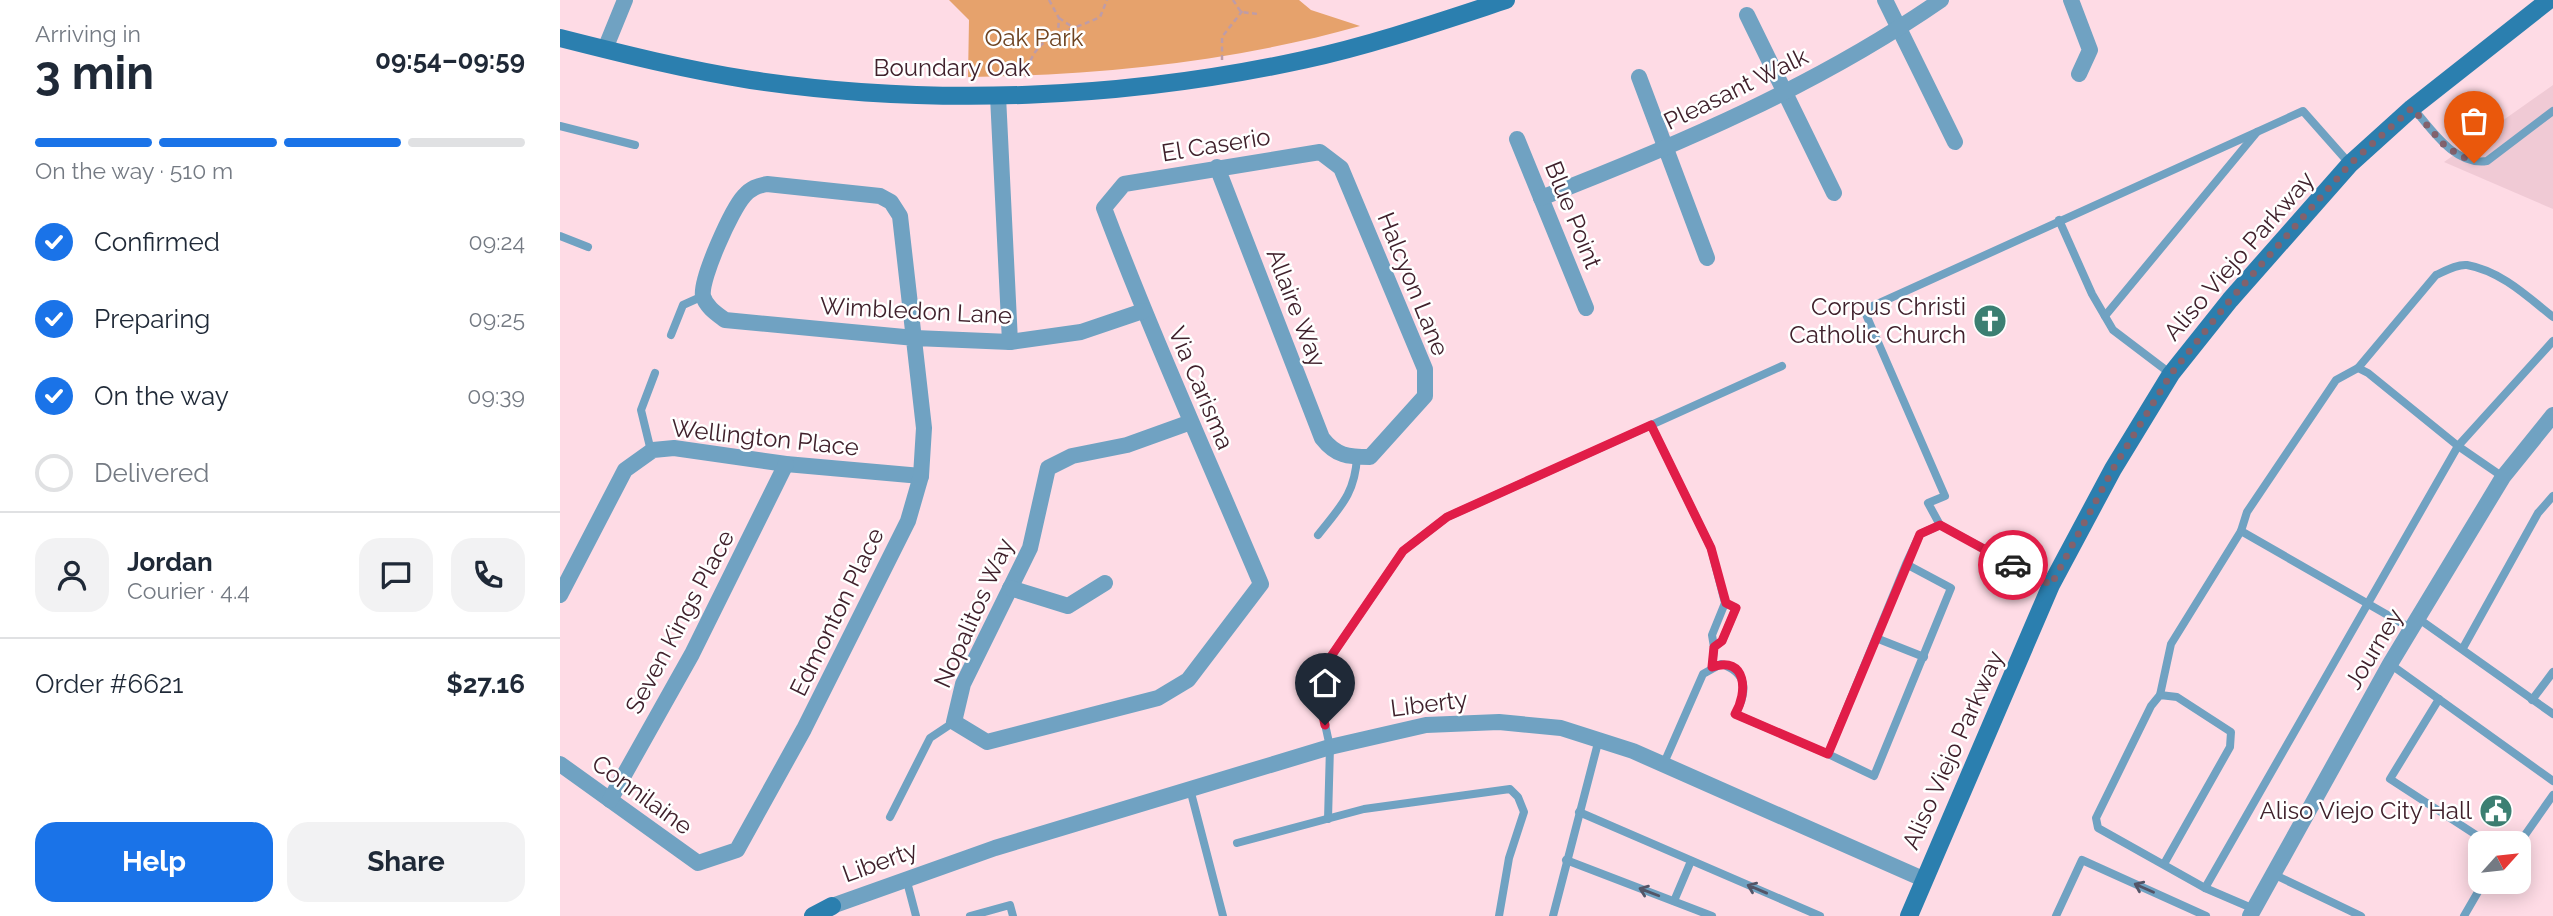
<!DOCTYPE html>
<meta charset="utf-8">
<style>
:root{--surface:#fff;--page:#f2f2f3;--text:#1f2937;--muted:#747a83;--line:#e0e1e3;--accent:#1a73e8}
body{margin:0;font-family:Raleway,sans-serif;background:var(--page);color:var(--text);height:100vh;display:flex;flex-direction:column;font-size:26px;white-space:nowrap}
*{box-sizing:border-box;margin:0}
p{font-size:23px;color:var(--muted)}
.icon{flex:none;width:38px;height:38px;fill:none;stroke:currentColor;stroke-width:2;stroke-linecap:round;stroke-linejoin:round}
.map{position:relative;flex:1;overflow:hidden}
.panel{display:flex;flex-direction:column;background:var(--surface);width:560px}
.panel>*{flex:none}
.needle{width:46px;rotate:63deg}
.buttons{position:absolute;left:1908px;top:831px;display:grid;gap:14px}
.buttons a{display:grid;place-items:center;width:63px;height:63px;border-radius:14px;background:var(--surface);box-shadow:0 4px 18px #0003;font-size:35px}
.pin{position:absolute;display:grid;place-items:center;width:60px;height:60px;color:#fff;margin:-72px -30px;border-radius:50% 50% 50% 0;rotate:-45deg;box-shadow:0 0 7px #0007}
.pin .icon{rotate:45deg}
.courier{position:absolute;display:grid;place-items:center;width:70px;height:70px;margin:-35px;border:5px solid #e11d48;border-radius:50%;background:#fff;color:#222;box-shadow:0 2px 9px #0007}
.headline em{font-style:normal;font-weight:700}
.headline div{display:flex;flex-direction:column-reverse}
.headline{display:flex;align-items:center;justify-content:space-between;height:119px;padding:0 35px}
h1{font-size:46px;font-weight:700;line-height:52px}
.bar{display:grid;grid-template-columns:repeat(4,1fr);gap:10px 7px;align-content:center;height:84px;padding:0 35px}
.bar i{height:9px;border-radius:5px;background:var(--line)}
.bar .active{background:var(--accent)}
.bar p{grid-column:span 4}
.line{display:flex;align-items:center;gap:18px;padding:0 35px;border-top:2px solid var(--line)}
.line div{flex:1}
.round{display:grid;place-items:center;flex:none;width:74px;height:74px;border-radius:21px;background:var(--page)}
ol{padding:0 35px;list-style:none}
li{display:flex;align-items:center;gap:21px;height:77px}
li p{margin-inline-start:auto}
li .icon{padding:7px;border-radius:50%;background:var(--accent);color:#fff;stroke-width:4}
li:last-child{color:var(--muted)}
li i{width:38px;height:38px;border:4px solid var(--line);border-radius:50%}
.cta{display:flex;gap:14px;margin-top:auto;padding:14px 35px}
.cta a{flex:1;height:80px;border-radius:21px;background:var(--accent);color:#fff;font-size:28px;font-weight:700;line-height:80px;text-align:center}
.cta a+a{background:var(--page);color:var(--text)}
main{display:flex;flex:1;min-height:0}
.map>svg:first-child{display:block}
.built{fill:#f0cad5}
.green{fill:#e6a26c}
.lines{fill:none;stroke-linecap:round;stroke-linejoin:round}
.path{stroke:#be9ca7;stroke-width:2.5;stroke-dasharray:5 3.5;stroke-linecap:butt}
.lane{stroke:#70a2c2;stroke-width:8}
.street{stroke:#70a2c2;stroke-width:16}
.secondary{stroke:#2b7faf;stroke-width:18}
.oneway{stroke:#535568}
.done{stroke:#82626d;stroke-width:7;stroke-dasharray:0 12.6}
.route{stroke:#e11d48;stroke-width:9}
.labels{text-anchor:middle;stroke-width:5;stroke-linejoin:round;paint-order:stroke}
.park-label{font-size:24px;fill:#6e4422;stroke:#fff}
.street-label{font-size:24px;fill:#40212c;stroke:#fff}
.poi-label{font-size:24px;fill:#40212c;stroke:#fff;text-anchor:end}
</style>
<main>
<section class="panel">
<div class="headline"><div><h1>3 min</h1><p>Arriving in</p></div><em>09:54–09:59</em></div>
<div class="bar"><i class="active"></i><i class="active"></i><i class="active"></i><i></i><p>On the way · 510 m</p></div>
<ol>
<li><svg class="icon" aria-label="check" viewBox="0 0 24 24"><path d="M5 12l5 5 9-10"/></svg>Confirmed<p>09:24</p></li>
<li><svg class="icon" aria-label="check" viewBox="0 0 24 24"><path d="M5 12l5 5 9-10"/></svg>Preparing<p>09:25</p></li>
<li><svg class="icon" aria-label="check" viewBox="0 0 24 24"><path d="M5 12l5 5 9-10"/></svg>On the way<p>09:39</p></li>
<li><i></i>Delivered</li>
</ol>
<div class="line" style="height:126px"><a class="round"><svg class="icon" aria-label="person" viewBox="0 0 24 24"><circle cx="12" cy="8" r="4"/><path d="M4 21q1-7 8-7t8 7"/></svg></a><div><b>Jordan</b><p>Courier · 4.4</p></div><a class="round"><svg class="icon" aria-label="chat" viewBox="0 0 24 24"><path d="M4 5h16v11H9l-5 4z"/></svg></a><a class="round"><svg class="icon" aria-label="phone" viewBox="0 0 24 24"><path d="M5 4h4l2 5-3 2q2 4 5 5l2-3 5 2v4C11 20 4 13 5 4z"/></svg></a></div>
<div class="line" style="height:91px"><div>Order #6621</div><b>$27.16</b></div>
<div class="cta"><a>Help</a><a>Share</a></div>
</section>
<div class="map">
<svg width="1993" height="916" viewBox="0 0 1993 916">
<rect width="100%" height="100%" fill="#fedbe5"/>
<!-- built -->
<polygon class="built" points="1993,85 1993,209 1884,162"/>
<!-- green -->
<path class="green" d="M 389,0 L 739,0 L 751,10 L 800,26 C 672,62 540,75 408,77 L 409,20 Z"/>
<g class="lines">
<!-- path -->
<g class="path">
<polyline points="489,0 499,18 498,32"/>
<polyline points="673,0 681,12 698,14"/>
<polyline points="499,18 511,26"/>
<polyline points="662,60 662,37 683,10"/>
<path d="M 466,77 C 473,33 505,34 540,17 L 547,0"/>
</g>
<!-- lane -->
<g class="lane">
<path d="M 1853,108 C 1872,130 1895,166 1927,161 L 1993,111"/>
<polyline points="0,126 75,145"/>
<polyline points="1499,220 1532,294 1553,330 1611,374"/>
<polyline points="0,236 28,247"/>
<polyline points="1545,316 1697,132"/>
<polyline points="111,335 123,305 143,296"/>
<path d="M 1798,368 L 1876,275 C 1885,271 1897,264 1907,265 C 1941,271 1968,297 1993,317"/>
<polyline points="1091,425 1151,548 1165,603 1152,635 1154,647 1152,668"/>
<polyline points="91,451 81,410 95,373"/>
<polyline points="1380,525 1368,503 1385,496 1304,310 1743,111 1789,163"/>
<path d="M 758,535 C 780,507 795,494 797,457"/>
<polyline points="1346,564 1268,754 1314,776 1391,588 1346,564 1360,534 1380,525 1491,585"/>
<polyline points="1859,619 1993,714"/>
<polyline points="1852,629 1681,531 1687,512 1776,380 1798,368 1808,373 1898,446 1943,477"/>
<polyline points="1316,638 1364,657"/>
<polyline points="1154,647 1162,641 1176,608 1165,603"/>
<polyline points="1903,648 1978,513 1993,496"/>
<polyline points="1830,664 1993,781"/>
<polyline points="1600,695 1611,644 1681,531"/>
<polyline points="1879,699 1830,779 1930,844"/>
<polyline points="1972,700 1993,672"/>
<path d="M 1104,763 L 1143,674 L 1161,664 C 1188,673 1188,692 1175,714 L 1268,754"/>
<polyline points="630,789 663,916"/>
<polyline points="1019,812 1260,916"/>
<polyline points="330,817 370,738 394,722"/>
<polyline points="768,819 770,747 758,692 759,674 843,551 887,517 1222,366"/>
<polyline points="677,843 804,809 950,789 958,797 964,812 949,858 939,916"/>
<polyline points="1958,845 1993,795"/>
<polyline points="1006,860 1152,916"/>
<polyline points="1604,864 1670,747 1671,732 1617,697 1600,695 1591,706 1536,818 1538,828 1645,888 1694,909"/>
<polyline points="1713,874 1801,916"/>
<polyline points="346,878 356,916"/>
<polyline points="1645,888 1898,446 1993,341"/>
<polyline points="1114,901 1131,861"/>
<polyline points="410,916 450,905 453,916"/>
<polyline points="993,916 1039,739"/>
<polyline points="1496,916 1522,860 1646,916"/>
<polyline points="1904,916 1922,885"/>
</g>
<!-- street -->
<g class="street">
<polyline points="1325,0 1395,142"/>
<polyline points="1511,0 1530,50 1519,74"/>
<polyline points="1187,15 1274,193"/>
<polyline points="45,49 65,0"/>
<polyline points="1079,77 1147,258"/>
<polyline points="438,96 450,342"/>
<polyline points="957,139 1026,308"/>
<path d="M 981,198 C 1120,144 1258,85 1381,0"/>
<path d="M 631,422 L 567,445 L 512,456 L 488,468 L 470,548 L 403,684 L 394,722 L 427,742 L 598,698 L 628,680 L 701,584 C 648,459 592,335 544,208 L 564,184 L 760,152 L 781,168 L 865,369 L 865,396 L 810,457 C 788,457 776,456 762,438 L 657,167"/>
<polyline points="450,588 508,606 545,583"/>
<polyline points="0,595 65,470 93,450 114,448 226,464 361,476"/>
<path d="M 0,764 L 138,863 L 177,850 L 244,729 L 348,521 L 361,476 L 364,428 L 340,216 L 331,202 L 320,196 L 207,184 C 197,186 191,188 184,196 C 172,209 140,279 143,296 C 146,307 157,314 165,320 L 355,338 L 450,342 L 521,332 L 583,311"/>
<polyline points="50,800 132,654 226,464"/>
<polyline points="272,906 435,848 770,747 866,725 939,722 1001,728 1073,751 1363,879"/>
<polyline points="1690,916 1830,664 1943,477 1993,415"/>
</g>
<!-- secondary -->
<g class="secondary">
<path d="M 0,38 C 63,54 127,70 191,80 C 373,107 564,99 743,60 C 812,45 879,22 946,0"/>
<polyline points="253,916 272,906"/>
<polyline points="1349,916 1491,585 1553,469 1611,374 1670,300 1790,164 1852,108 1989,0"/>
</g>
</g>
<!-- one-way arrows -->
<defs><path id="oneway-shaft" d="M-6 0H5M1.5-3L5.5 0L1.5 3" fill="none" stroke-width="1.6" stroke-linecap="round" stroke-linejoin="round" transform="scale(1.75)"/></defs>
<g class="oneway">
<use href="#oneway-shaft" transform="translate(1584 888) rotate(-156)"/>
<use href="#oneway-shaft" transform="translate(1197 889) rotate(-157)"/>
<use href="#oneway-shaft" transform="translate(1089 892) rotate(-159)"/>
</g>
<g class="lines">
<!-- done -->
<polyline class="done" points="1453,565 1491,585 1553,469 1611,374 1670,300 1790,164 1852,108 1886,147 1914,163"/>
<!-- route -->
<path class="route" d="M 765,725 L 758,692 L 759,674 L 843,551 L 887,517 L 1091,425 L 1151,548 L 1166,603 L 1176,608 L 1162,641 L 1154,647 L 1152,667 C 1187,655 1188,693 1175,714 L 1268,754 L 1360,534 L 1380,525 L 1453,565"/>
</g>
<!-- icons -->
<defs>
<symbol id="church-disc" viewBox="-11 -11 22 22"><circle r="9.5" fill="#3c7f72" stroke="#fff"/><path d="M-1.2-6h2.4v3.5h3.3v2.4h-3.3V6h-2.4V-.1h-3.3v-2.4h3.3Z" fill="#fff"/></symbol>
<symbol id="civic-disc" viewBox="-11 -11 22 22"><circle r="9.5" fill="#3c7f72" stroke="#fff"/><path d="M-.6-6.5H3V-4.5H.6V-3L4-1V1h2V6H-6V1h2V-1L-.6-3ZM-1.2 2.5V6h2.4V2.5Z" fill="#fff"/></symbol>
</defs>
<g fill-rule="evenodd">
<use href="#church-disc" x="1411" y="302" width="38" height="38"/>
<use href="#civic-disc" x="1917" y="792" width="38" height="38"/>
</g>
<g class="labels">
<!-- park labels -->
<g class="park-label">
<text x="474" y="46">Oak Park</text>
</g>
<!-- street labels -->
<g class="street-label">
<text x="392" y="76">Boundary Oak</text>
<text transform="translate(1176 89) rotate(-26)" y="8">Pleasant Walk</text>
<text transform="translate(656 145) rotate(-9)" y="8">El Caserio</text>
<text transform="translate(1013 215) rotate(68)" y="8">Blue Point</text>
<text transform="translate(1679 256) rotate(-49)" y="8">Aliso Viejo Parkway</text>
<text transform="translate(853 284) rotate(68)" y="8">Halcyon Lane</text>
<text transform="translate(736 308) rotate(69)" y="8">Allaire Way</text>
<text transform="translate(356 311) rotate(3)" y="8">Wimbledon Lane</text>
<text transform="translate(641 388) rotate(67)" y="8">Via Carisma</text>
<text transform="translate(205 438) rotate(6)" y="8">Wellington Place</text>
<text transform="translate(277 612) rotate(-64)" y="8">Edmonton Place</text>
<text transform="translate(414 613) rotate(-66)" y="8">Nopalitos Way</text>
<text transform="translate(120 622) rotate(-62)" y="8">Seven Kings Place</text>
<text transform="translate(1814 649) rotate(-59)" y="8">Journey</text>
<text transform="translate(869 704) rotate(-7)" y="8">Liberty</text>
<text transform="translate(1393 750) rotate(-66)" y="8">Aliso Viejo Parkway</text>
<text transform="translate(82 795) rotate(36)" y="8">Connilaine</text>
<text transform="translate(320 862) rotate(-20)" y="8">Liberty</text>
</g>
<!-- poi labels -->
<g class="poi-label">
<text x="1406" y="315">Corpus Christi<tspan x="1406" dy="28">Catholic Church</tspan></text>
<text x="1912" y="819">Aliso Viejo City Hall</text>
</g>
</g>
</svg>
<div class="buttons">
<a><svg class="needle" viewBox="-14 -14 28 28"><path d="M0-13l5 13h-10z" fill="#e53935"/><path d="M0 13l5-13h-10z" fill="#747a83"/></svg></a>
</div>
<div class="pin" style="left:1914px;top:163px;background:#ea580c"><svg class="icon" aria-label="bag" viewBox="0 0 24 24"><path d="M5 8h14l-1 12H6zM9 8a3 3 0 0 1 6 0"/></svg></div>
<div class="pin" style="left:765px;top:725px;background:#1f2937"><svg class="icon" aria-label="home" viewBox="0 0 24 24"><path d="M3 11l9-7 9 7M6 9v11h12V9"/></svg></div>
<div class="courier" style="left:1453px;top:565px"><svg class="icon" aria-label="car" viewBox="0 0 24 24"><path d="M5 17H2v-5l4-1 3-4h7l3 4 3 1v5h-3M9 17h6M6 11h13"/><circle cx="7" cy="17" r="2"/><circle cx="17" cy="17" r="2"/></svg></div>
</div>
</main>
